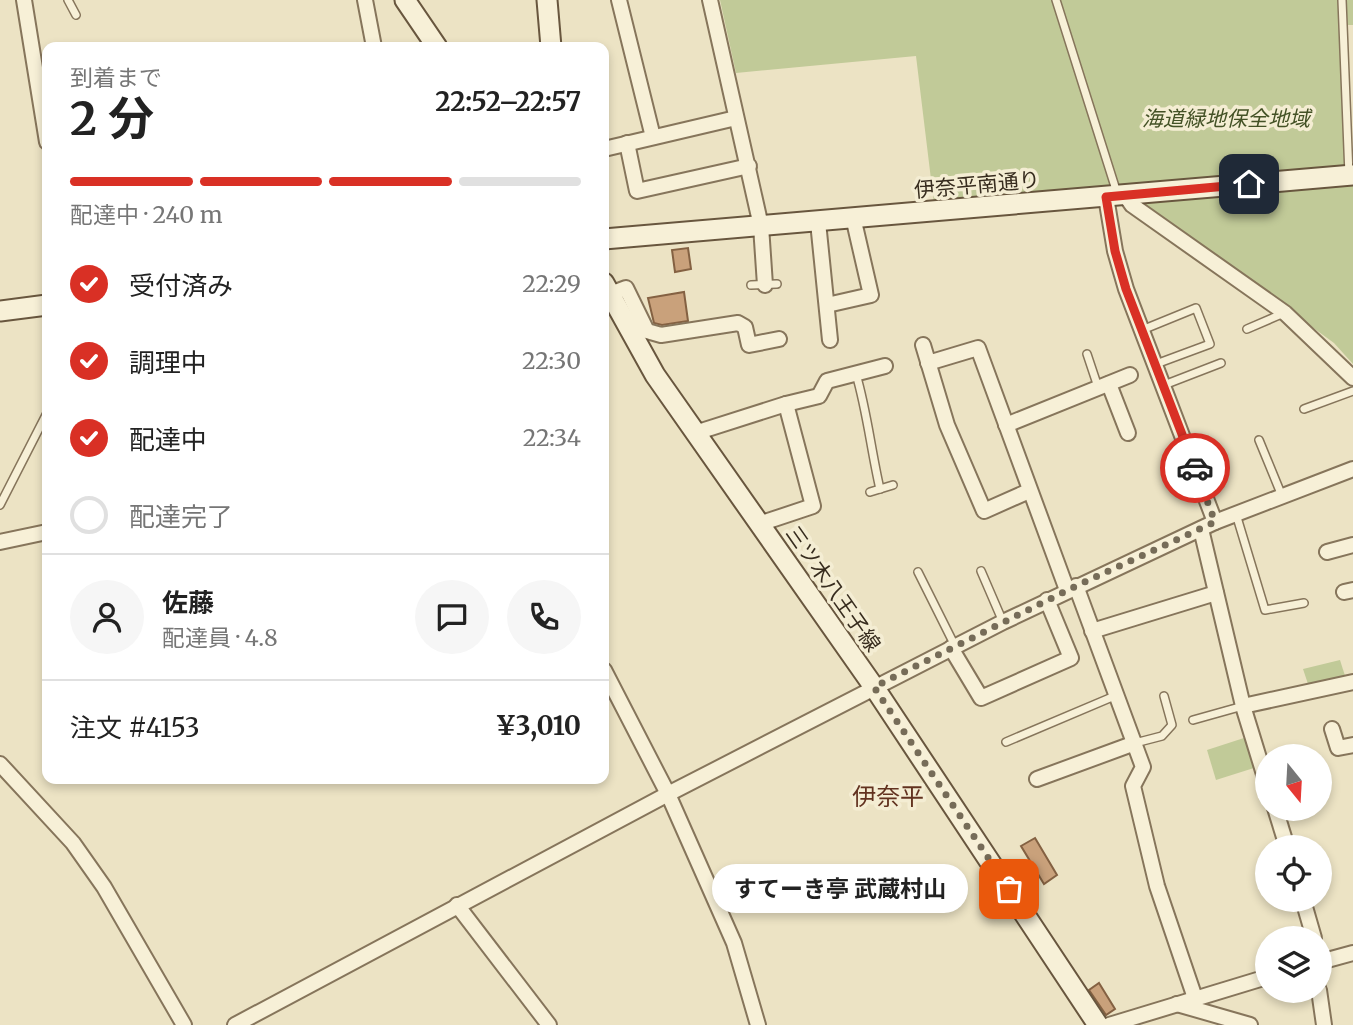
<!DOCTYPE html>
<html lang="ja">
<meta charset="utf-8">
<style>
:root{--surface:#fff;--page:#f6f6f6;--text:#222;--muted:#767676;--line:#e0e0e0;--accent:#d93025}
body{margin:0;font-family:Merriweather,"Noto Sans JP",serif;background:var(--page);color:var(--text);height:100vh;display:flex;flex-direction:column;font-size:26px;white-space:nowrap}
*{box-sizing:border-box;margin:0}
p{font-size:23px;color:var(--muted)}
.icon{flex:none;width:38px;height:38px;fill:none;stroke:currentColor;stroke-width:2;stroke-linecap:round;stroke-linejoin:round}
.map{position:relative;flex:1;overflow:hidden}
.drawer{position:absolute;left:42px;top:42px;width:567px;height:742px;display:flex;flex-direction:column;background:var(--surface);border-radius:14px;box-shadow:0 4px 10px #0003}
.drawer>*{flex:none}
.needle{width:46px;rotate:162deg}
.tools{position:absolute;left:1255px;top:744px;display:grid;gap:14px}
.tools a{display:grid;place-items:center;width:77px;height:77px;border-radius:50%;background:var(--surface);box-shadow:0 4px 10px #0003;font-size:35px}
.pin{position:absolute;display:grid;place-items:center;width:60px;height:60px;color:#fff;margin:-30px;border-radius:14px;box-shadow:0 4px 10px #0006}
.courier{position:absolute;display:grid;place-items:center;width:70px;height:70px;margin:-35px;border:5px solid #d93025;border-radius:50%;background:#fff;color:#222;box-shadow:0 2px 9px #0007}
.bubble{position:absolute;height:49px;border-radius:24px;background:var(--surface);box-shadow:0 4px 10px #0003;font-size:23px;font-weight:700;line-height:49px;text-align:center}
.summary em{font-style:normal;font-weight:700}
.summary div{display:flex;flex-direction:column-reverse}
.summary{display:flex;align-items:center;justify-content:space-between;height:119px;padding:0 28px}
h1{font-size:46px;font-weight:700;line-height:52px}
.bar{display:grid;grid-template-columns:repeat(4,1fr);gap:10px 7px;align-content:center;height:84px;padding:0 28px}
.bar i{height:9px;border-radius:5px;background:var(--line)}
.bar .active{background:var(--accent)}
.bar p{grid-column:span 4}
.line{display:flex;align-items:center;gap:18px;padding:0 28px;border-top:2px solid var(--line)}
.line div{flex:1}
.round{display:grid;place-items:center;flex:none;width:74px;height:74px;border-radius:37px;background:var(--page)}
ol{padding:0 28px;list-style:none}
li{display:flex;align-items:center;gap:21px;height:77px}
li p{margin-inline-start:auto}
li .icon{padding:7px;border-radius:50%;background:var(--accent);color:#fff;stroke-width:4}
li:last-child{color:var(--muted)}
li i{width:38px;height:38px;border:4px solid var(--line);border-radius:50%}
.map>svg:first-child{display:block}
.green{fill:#c1ca98}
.building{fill:#c9a17b;stroke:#846142;stroke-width:2}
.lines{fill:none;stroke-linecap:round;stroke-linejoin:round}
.lane-casing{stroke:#86755b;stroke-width:10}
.street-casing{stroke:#86755b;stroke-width:18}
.secondary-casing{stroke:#68563e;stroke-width:23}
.lane{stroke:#f7f0d7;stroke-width:7}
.street{stroke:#f7f0d7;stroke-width:14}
.secondary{stroke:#f7f0d7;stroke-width:19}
.done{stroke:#766c58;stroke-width:7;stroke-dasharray:0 12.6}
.route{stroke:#d93025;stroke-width:9}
.labels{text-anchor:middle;stroke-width:7;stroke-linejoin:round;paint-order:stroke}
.park-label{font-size:21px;font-style:italic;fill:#445226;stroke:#f4edd3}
.street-label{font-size:21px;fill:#372c1e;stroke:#f4edd3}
.quarter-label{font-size:24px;fill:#62321f;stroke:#f4edd3}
</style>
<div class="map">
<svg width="1353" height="1025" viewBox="0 0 1353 1025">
<rect width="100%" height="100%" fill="#ece3c4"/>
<!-- green -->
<g class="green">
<polygon points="720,0 1353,0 1353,25 1339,25 1346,179 1353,179 1353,364 1334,343 1124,190 934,204 916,56 736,73"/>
<polygon points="1340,660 1346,679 1309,687 1303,669"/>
<polygon points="1247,737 1257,767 1216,780 1207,750"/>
</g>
<!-- building -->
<g class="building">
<polygon points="688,248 691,269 675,272 672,250"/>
<polygon points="684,292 688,321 662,325 654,323 648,298"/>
<polygon points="1035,838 1057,875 1044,884 1021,846"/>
<polygon points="1099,983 1115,1009 1106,1015 1089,990"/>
</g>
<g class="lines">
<defs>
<g id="lane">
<polyline points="68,0 76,15"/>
<polyline points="1056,0 1117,193"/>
<polyline points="1342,0 1349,175"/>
<polyline points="751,285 777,284"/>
<polyline points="1247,329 1284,313"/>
<polyline points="1142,330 1196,308 1210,344 1156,364"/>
<polyline points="1087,354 1098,387"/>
<path d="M 856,374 C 867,411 871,450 880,489"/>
<polyline points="1164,385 1221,363"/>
<polyline points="1304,409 1353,391"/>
<polyline points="1259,440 1282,496"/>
<polyline points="870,492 893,485"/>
<polyline points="0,505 47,413"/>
<polyline points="1236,514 1265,610 1304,603"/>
<polyline points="981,571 1003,622"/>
<polyline points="918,572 955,646"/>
<polyline points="1193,720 1243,706"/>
<polyline points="1006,742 1117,695"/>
<polyline points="1135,743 1162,736 1172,725 1164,696"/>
</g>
<g id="street">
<polyline points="24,0 47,142"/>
<polyline points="365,0 374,47"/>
<polyline points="619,0 653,137"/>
<polyline points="710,0 761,226 765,285"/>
<polyline points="627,143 637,191 749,166"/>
<polyline points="604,149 736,118"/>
<polyline points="1125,195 1132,205 1285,313 1353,378"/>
<polyline points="1106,197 1115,251 1126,289 1215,522"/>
<polyline points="818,222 830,340"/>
<polyline points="610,294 626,288 647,331 661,335 738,323 745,327 749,345 779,339"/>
<polyline points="827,305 871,295 853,217"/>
<polyline points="923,345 947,425 984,511 1029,491"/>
<polyline points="928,363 978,348 1067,590"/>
<polyline points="1109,384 1128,433"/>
<polyline points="1006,425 1130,375"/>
<polyline points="695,433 786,404 819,396 827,381 885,366"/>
<polyline points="759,524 813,506 786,404"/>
<polyline points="1201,529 1243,706 1267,784"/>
<polyline points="0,542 47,532"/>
<polyline points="1327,552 1353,545"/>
<polyline points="1076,586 1143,767 1133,786 1157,886 1195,998"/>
<polyline points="1344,592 1353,590"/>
<polyline points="1092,631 1216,593"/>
<polyline points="951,648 981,698 1071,658 1047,600"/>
<polyline points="604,670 668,794 734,943 758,1025"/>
<polyline points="1243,706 1353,682"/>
<polyline points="1332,729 1338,748 1353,745"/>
<polyline points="0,764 73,843 104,887 184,1025"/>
<polyline points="1037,779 1135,743"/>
<polyline points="1275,808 1287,847"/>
<polyline points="1303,900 1314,938"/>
<polyline points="457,905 549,1025"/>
<polyline points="1320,962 1353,953"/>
<polyline points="1319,990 1324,1025"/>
<polyline points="1177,1004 1250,1025"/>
<polyline points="235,1025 668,794 1003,622 1215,522 1353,469"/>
<polyline points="1109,1025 1267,977"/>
</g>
<g id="secondary">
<polyline points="405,0 437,47"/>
<polyline points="547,0 551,47"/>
<polyline points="604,239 1353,175"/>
<polyline points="604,283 655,375 874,687 1098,1025"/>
<polyline points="0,311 47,305"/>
</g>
</defs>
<!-- lane casing -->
<use href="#lane" class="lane-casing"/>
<!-- street casing -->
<use href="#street" class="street-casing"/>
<!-- secondary casing -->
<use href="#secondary" class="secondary-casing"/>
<!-- lane -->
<use href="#lane" class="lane"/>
<!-- street -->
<use href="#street" class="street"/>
<!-- secondary -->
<use href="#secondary" class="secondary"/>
</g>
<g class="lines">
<!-- done -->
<polyline class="done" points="1009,889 874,687 1076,586 1215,522 1195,468"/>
<!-- route -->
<polyline class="route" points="1195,468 1126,289 1115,251 1106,197 1249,184"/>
</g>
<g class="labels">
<!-- park labels -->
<g class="park-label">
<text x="1226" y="126">海道緑地保全地域</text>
</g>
<!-- street labels -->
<g class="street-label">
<text transform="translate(977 185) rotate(-5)" y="7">伊奈平南通り</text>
<text transform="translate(833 589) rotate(55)" y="7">三ツ木八王子線</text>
</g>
<!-- quarter labels -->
<g class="quarter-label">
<text x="888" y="805">伊奈平</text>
</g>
</g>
</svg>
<div class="tools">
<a><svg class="needle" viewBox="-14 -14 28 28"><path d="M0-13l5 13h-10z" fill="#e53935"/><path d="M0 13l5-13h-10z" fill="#767676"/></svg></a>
<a><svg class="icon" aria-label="locate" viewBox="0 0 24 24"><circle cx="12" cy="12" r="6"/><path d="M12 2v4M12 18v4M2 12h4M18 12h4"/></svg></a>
<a><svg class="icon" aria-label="layers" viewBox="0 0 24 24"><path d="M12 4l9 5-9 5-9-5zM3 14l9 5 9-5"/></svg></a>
</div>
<div class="pin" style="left:1009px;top:889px;background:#ea580c"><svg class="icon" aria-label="bag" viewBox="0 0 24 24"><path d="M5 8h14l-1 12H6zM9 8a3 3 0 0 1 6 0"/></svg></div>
<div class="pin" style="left:1249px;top:184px;background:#1f2937"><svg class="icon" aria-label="home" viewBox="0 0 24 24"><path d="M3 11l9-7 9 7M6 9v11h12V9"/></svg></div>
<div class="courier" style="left:1195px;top:468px"><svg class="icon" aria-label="car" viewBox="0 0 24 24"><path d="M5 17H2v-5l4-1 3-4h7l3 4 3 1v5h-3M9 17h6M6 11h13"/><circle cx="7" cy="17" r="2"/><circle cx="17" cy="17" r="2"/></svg></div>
<div class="bubble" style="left:712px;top:864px;width:256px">すてーき亭 武蔵村山</div>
<section class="drawer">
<div class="summary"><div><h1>2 分</h1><p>到着まで</p></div><em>22:52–22:57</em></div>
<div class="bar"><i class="active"></i><i class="active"></i><i class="active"></i><i></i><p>配達中 · 240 m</p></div>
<ol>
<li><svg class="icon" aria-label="check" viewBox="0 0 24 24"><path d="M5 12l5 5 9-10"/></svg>受付済み<p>22:29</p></li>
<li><svg class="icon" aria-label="check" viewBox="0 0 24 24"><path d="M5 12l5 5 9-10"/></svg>調理中<p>22:30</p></li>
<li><svg class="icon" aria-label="check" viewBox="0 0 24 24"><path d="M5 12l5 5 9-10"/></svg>配達中<p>22:34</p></li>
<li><i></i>配達完了</li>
</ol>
<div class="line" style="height:126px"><a class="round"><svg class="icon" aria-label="person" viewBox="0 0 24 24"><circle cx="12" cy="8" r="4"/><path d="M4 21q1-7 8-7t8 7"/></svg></a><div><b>佐藤</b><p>配達員 · 4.8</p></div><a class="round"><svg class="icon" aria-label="chat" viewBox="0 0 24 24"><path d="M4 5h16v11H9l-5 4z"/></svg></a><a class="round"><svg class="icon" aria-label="phone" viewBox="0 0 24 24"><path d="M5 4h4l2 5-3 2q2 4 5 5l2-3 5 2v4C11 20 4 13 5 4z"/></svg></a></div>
<div class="line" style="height:91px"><div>注文 #4153</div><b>¥3,010</b></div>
</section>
</div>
